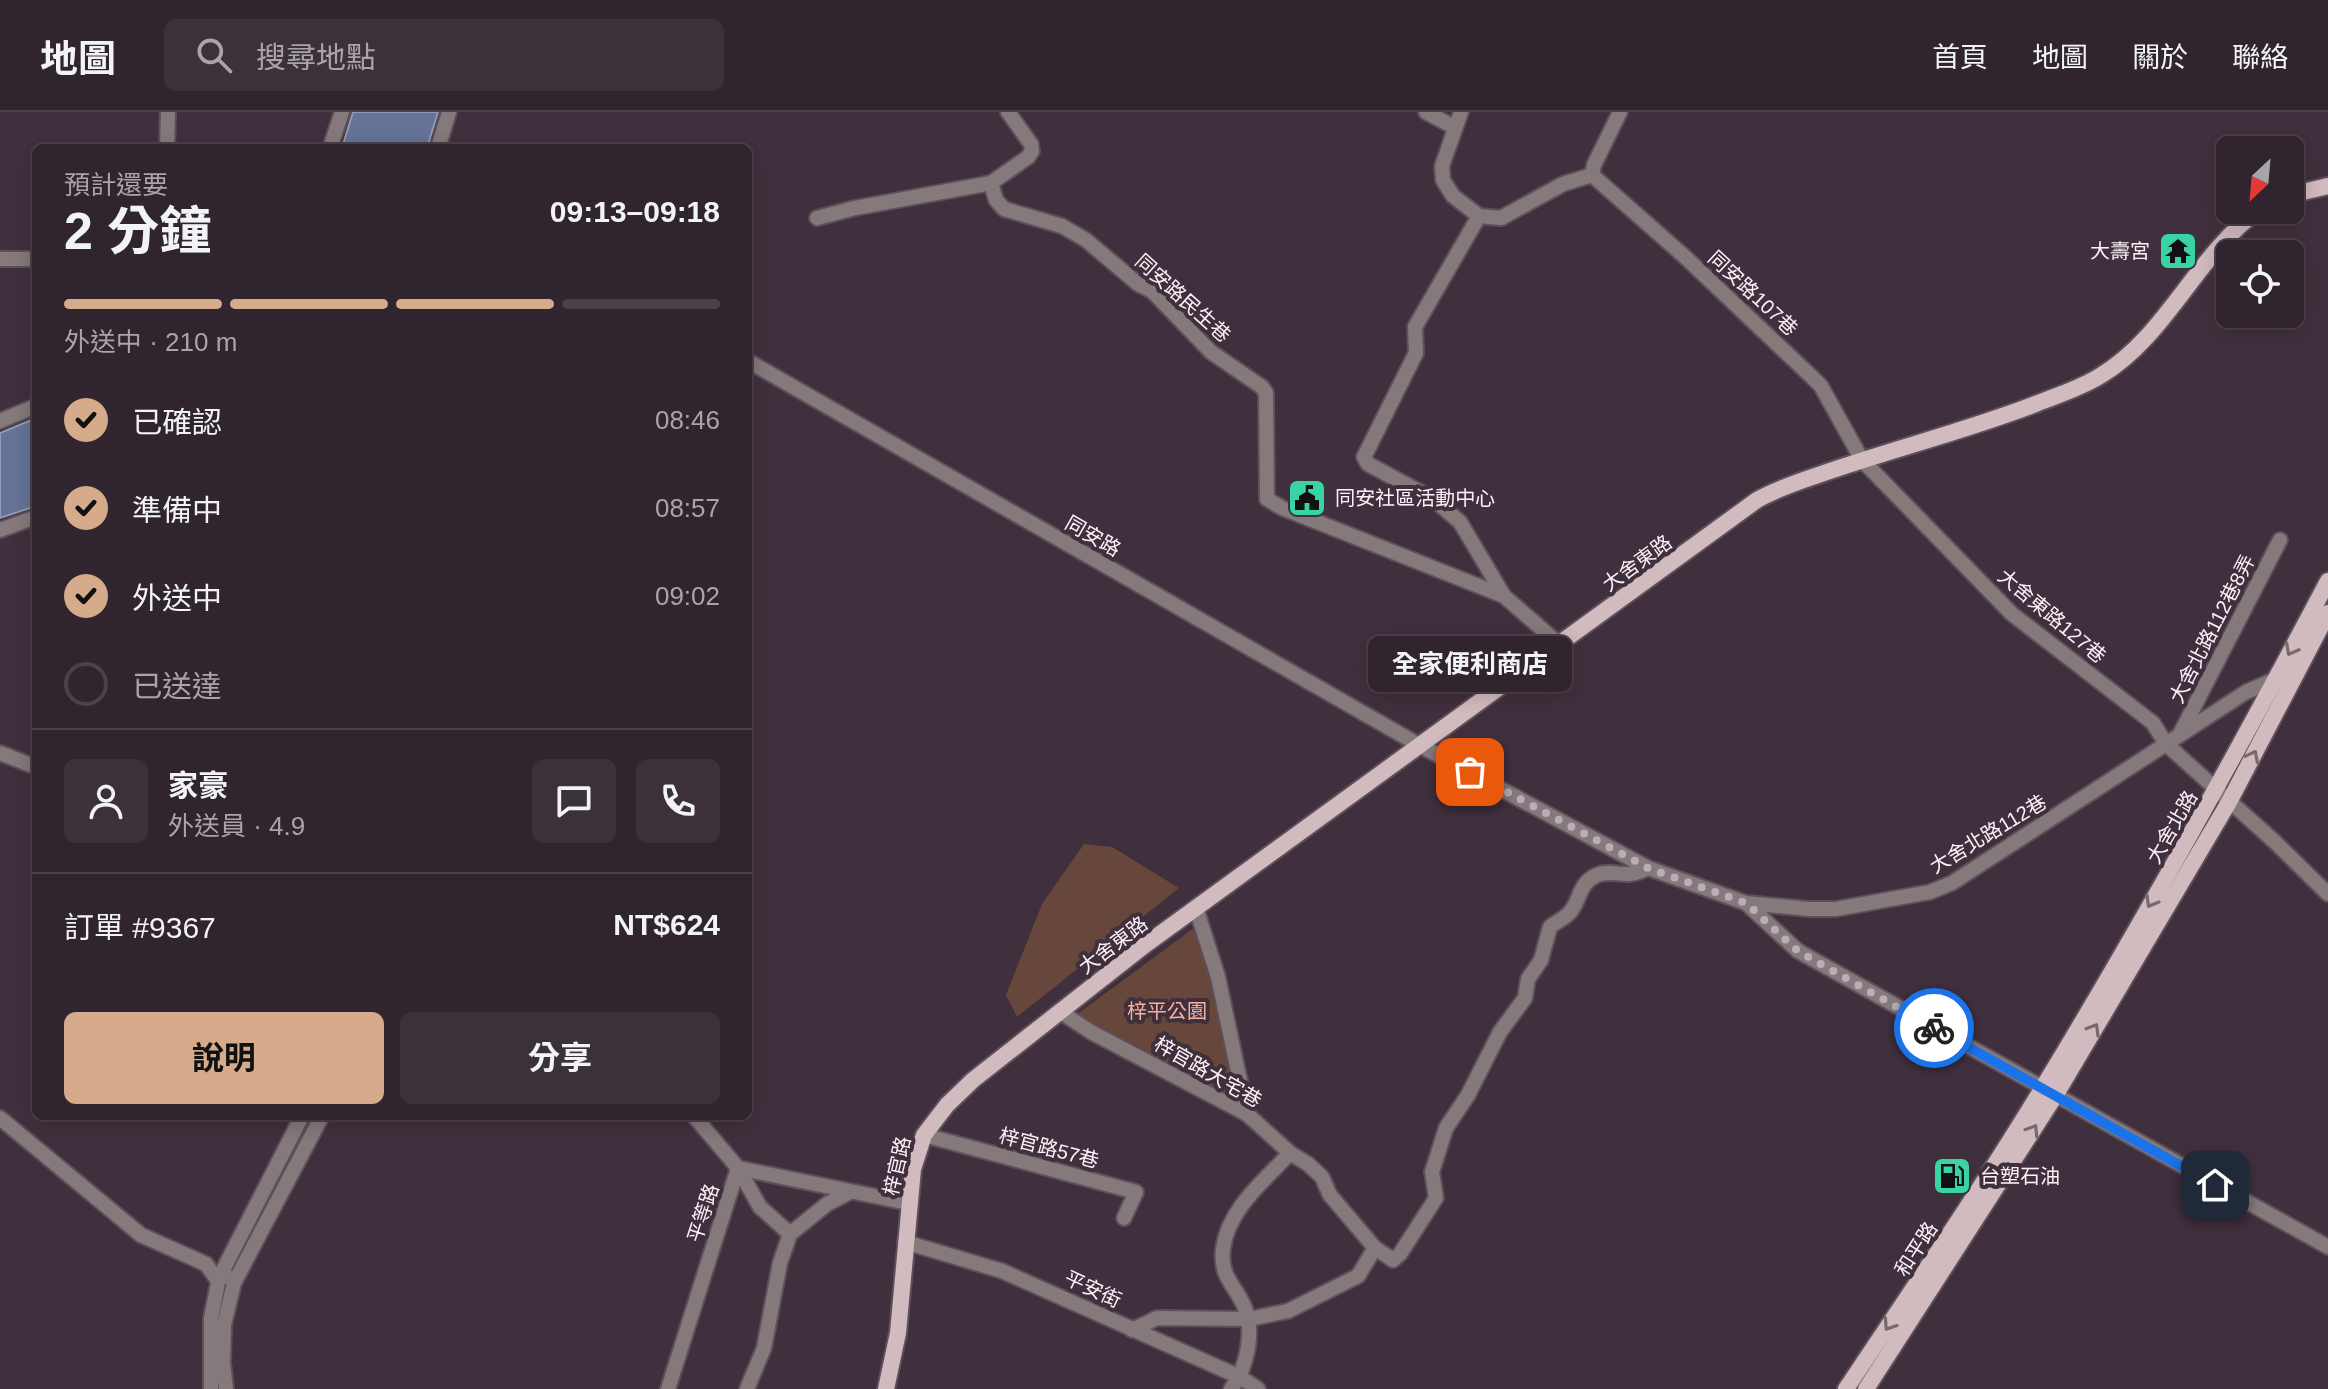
<!DOCTYPE html>
<html lang="zh-TW">
<meta charset="utf-8">
<style>
:root{--surface:#30242e;--page:#3c303a;--text:#f1f3f6;--muted:#a8a4aa;--line:#4b414a;--accent:#d6ab8b}
body{margin:0;font-family:Arial,"Noto Sans TC",sans-serif;background:var(--page);color:var(--text);height:100vh;display:flex;flex-direction:column;font-size:30px;white-space:nowrap}
*{box-sizing:border-box;margin:0}
p{font-size:26px;color:var(--muted)}
.icon{flex:none;width:44px;height:44px;fill:none;stroke:currentColor;stroke-width:2;stroke-linecap:round;stroke-linejoin:round}
.map{position:relative;flex:1;overflow:hidden}
.drawer{position:absolute;left:32px;top:32px;width:720px;height:976px;display:flex;flex-direction:column;background:var(--surface);border-radius:12px;box-shadow:0 4px 20px #0003,0 0 0 2px var(--line)}
.drawer>*{flex:none}
.needle{width:52px;rotate:206deg}
.controls{position:absolute;left:2216px;top:24px;display:grid;gap:16px}
.controls a{display:grid;place-items:center;width:88px;height:88px;border-radius:12px;background:var(--surface);box-shadow:0 4px 20px #0003,0 0 0 2px var(--line);font-size:40px}
.pin{position:absolute;display:grid;place-items:center;width:68px;height:68px;color:#fff;margin:-34px;border-radius:16px;box-shadow:0 4px 12px #0006}
.courier{position:absolute;display:grid;place-items:center;width:80px;height:80px;margin:-40px;border:6px solid #1a73e8;border-radius:50%;background:#fff;color:#222;box-shadow:0 2px 10px #0007}
.bubble{position:absolute;height:56px;border-radius:12px;background:var(--surface);box-shadow:0 4px 20px #0003,0 0 0 2px var(--line);font-size:26px;font-weight:700;line-height:56px;text-align:center}
.overview em{font-style:normal;font-weight:700}
.overview div{display:flex;flex-direction:column-reverse}
.overview{display:flex;align-items:center;justify-content:space-between;height:136px;padding:0 32px}
h1{font-size:52px;font-weight:700;line-height:60px}
.bar{display:grid;grid-template-columns:repeat(4,1fr);gap:12px 8px;align-content:center;height:96px;padding:0 32px}
.bar i{height:10px;border-radius:6px;background:var(--line)}
.bar .selected{background:var(--accent)}
.bar p{grid-column:span 4}
.line{display:flex;align-items:center;gap:20px;padding:0 32px;border-top:2px solid var(--line)}
.line div{flex:1}
.round{display:grid;place-items:center;flex:none;width:84px;height:84px;border-radius:12px;background:var(--page)}
ol{padding:0 32px;list-style:none}
li{display:flex;align-items:center;gap:24px;height:88px}
li p{margin-inline-start:auto}
li .icon{padding:8px;border-radius:50%;background:var(--accent);color:#111;stroke-width:4}
li:last-child{color:var(--muted)}
li i{width:44px;height:44px;border:4px solid var(--line);border-radius:50%}
.primary-button{display:flex;gap:16px;margin-top:auto;padding:16px 32px}
.primary-button a{flex:1;height:92px;border-radius:12px;background:var(--accent);color:#111;font-size:32px;font-weight:700;line-height:92px;text-align:center}
.primary-button a+a{background:var(--page);color:var(--text)}
header{display:flex;align-items:center;gap:48px;box-sizing:border-box;height:112px;padding:0 40px;background:var(--surface);border-bottom:2px solid var(--line)}
header strong{font-size:38px}
nav{display:flex;gap:44px;margin-inline-start:auto;font-size:28px}
.search{width:560px;height:72px;background:var(--page);display:flex;align-items:center;gap:20px;box-sizing:border-box;padding:0 28px;border-radius:12px;color:var(--muted);font-size:30px}
.map>svg:first-child{display:block}
.green{fill:#67463b}
.water{fill:#657397;stroke:#9299b4;stroke-width:2}
.lines{fill:none;stroke-linecap:round;stroke-linejoin:round}
.stream{stroke:#9299b4;stroke-width:3}
.minor-casing{stroke:#5e4f5b;stroke-width:18}
.major-casing{stroke:#5e4f5b;stroke-width:20}
.minor{stroke:#84797b;stroke-width:14}
.major{stroke:#d2bbbf;stroke-width:16}
.oneway{stroke:#7a6871}
.done{stroke:#baadb7;stroke-width:8;stroke-dasharray:0 14.4}
.route{stroke:#1a73e8;stroke-width:10}
.labels{text-anchor:middle;stroke-width:8;stroke-linejoin:round;paint-order:stroke}
.poi-label{font-size:20px;fill:#fcf1f9;stroke:#40303d;text-anchor:start}
.street-label{font-size:20px;fill:#fcf1f9;stroke:#40303d}
.park-label{font-size:20px;fill:#f7b19a;stroke:#40303d}
</style>
<header>
<strong>地圖</strong>
<div class="search"><svg class="icon" aria-label="search" viewBox="0 0 24 24"><circle cx="10" cy="10" r="6"/><path d="M15 15l6 6"/></svg>搜尋地點</div>
<nav><a>首頁</a><a>地圖</a><a>關於</a><a>聯絡</a></nav>
</header>
<div class="map">
<svg width="2328" height="1277" viewBox="0 0 2328 1277">
<rect width="100%" height="100%" fill="#40303d"/>
<!-- green -->
<g class="green">
<polygon points="1084,732 1112,735 1179,776 1017,905 1006,883 1042,792"/>
<polygon points="1198,813 1239,994 1076,903"/>
</g>
<!-- water -->
<g class="water">
<polygon points="353,0 438,0 427,36 342,36"/>
<polygon points="36,306 36,394 0,406 0,321"/>
</g>
<g class="lines">
<!-- stream -->
<polyline class="stream" points="219,1202 223,1186"/>
<defs>
<g id="minor">
<polyline points="1008,0 1031,32 1032,39 1028,45 991,71 996,88 1004,97 1062,114 1086,128 1138,172 1152,179 1211,240 1262,275 1266,281 1267,387 1282,396 1504,484 1559,532"/>
<polyline points="1426,0 1454,15"/>
<polyline points="1461,0 1442,54 1443,68 1453,84 1479,104 1501,106 1563,72 1592,63"/>
<polyline points="167,36 168,0"/>
<polyline points="330,36 342,0"/>
<polyline points="438,36 449,0"/>
<polyline points="1592,63 1684,144 1813,266 1821,274 1862,348 2012,502 2153,611 2166,632 2275,730 2328,782"/>
<polyline points="1592,63 1594,53 1620,0"/>
<polyline points="1479,104 1415,215 1416,241 1364,345 1368,352 1433,387 1460,410 1504,484"/>
<polyline points="817,106 855,96 991,71"/>
<polyline points="0,147 36,147"/>
<polyline points="748,249 1419,633 1648,756 1746,791 1809,797 1836,797 1930,780 1952,771 2246,580 2276,567 2281,570"/>
<polyline points="0,309 36,294"/>
<polyline points="0,418 36,405"/>
<polyline points="2181,620 2280,428"/>
<polyline points="0,641 36,655"/>
<polyline points="1746,791 1798,839 2328,1135"/>
<polyline points="1196,796 1218,865 1247,1002"/>
<path d="M 1059,899 L 1091,920 L 1247,1002 L 1290,1041 L 1308,1052 L 1322,1065 L 1330,1083 L 1375,1136 L 1393,1148 L 1400,1142 L 1436,1086 L 1432,1060 L 1446,1016 L 1468,983 L 1500,920 L 1525,886 L 1528,867 L 1541,848 L 1550,815 C 1557,809 1566,806 1571,799 C 1581,786 1579,771 1597,763 C 1614,756 1625,769 1648,756"/>
<polyline points="694,1004 738,1056 760,1095 790,1122"/>
<polyline points="0,1006 141,1123 206,1152 216,1166 224,1163 232,1167 234,1171"/>
<polyline points="924,1023 1136,1080 1124,1106"/>
<polyline points="905,1130 1002,1159 1240,1265 1258,1277"/>
<polyline points="1132,1218 1157,1206 1249,1207 1288,1199 1358,1164 1375,1136"/>
<polyline points="211,1277 211,1206 219,1166 302,1004"/>
<polyline points="226,1277 223,1251 224,1213 234,1171 322,1004"/>
<polyline points="668,1277 738,1056 908,1091"/>
<polyline points="747,1277 764,1236 780,1151 790,1122 827,1092 850,1080"/>
<path d="M 1231,1277 C 1247,1257 1255,1218 1244,1194 C 1234,1171 1220,1166 1223,1137 C 1228,1097 1264,1069 1290,1041"/>
</g>
<g id="major">
<polyline points="2290,83 2328,74"/>
<path d="M 886,1277 L 898,1221 L 913,1057 L 924,1023 L 947,993 L 973,968 L 1145,833 L 1757,388 C 1778,376 1801,369 1824,361 C 1893,337 1965,319 2033,293 C 2055,284 2079,277 2100,264 C 2167,224 2196,143 2259,98"/>
<path d="M 1846,1277 C 1912,1178 1980,1079 2042,977 C 2143,811 2237,641 2328,469"/>
<polyline points="1866,1277 2055,984 2229,690 2328,501"/>
</g>
</defs>
<!-- minor casing -->
<use href="#minor" class="minor-casing"/>
<!-- major casing -->
<use href="#major" class="major-casing"/>
<!-- minor -->
<use href="#minor" class="minor"/>
<!-- major -->
<use href="#major" class="major"/>
</g>
<!-- one-way arrows -->
<defs><path id="oneway-chevron" d="M-2-3.5L2.5 0L-2 3.5" fill="none" stroke-width="1.6" stroke-linecap="round" stroke-linejoin="round" transform="scale(2)"/></defs>
<g class="oneway">
<use href="#oneway-chevron" transform="translate(2291 538) rotate(118)"/>
<use href="#oneway-chevron" transform="translate(2253 644) rotate(-63)"/>
<use href="#oneway-chevron" transform="translate(2151 790) rotate(120)"/>
<use href="#oneway-chevron" transform="translate(2094 917) rotate(-59)"/>
<use href="#oneway-chevron" transform="translate(2033 1018) rotate(-58)"/>
<use href="#oneway-chevron" transform="translate(1889 1213) rotate(124)"/>
</g>
<g class="lines">
<!-- done -->
<polyline class="done" points="1470,660 1648,756 1746,791 1798,839 1934,916"/>
<!-- route -->
<polyline class="route" points="1934,916 2215,1073"/>
</g>
<!-- icons -->
<defs>
<symbol id="temple-square" viewBox="-11 -11 22 22"><rect x="-9" y="-9" width="18" height="18" rx="4" fill="#39d4a5" stroke="#40303d"/><path d="M0-6L5-2H3V0L6.5 2.5H4V6H1.5V3h-3V6H-4V2.5H-6.5L-3 0V-2H-5Z" fill="#111"/></symbol>
<symbol id="civic-square" viewBox="-11 -11 22 22"><rect x="-9" y="-9" width="18" height="18" rx="4" fill="#39d4a5" stroke="#40303d"/><path d="M-.6-6.5H3V-4.5H.6V-3L4-1V1h2V6H-6V1h2V-1L-.6-3ZM-1.2 2.5V6h2.4V2.5Z" fill="#111"/></symbol>
<symbol id="fuel-square" viewBox="-11 -11 22 22"><rect x="-9" y="-9" width="18" height="18" rx="4" fill="#39d4a5" stroke="#40303d"/><path d="M-5.5-6h7V0h2V4h1.3V-2.5L3-4.5l.8-.8L6-3V5H2.5V1h-1V6h-7ZM-4.2-4.7v3.2H.2V-4.7Z" fill="#111"/></symbol>
</defs>
<g fill-rule="evenodd">
<use href="#temple-square" x="2156" y="117" width="44" height="44"/>
<use href="#civic-square" x="1285" y="364" width="44" height="44"/>
<use href="#fuel-square" x="1930" y="1042" width="44" height="44"/>
</g>
<g class="labels">
<!-- poi labels -->
<g class="poi-label">
<text x="2150" y="146" text-anchor="end">大壽宮</text>
<text x="1335" y="393">同安社區活動中心</text>
<text x="1980" y="1071">台塑石油</text>
</g>
<!-- street labels -->
<g class="street-label">
<text transform="translate(1753 181) rotate(43)" y="7">同安路107巷</text>
<text transform="translate(1183 186) rotate(42)" y="7">同安路民生巷</text>
<text transform="translate(1093 424) rotate(30)" y="7">同安路</text>
<text transform="translate(1637 451) rotate(-36)" y="7">大舍東路</text>
<text transform="translate(2052 504) rotate(40)" y="7">大舍東路127巷</text>
<text transform="translate(2212 517) rotate(-63)" y="7">大舍北路112巷8弄</text>
<text transform="translate(2172 715) rotate(-60)" y="7">大舍北路</text>
<text transform="translate(1988 722) rotate(-31)" y="7">大舍北路112巷</text>
<text transform="translate(1113 833) rotate(-37)" y="7">大舍東路</text>
<text transform="translate(1208 960) rotate(30)" y="7">梓官路大宅巷</text>
<text transform="translate(1049 1036) rotate(15)" y="7">梓官路57巷</text>
<text transform="translate(897 1054) rotate(-77)" y="7">梓官路</text>
<text transform="translate(703 1101) rotate(-72)" y="7">平等路</text>
<text transform="translate(1916 1137) rotate(-57)" y="7">和平路</text>
<text transform="translate(1093 1177) rotate(25)" y="7">平安街</text>
</g>
<!-- park labels -->
<g class="park-label">
<text x="1167" y="906">梓平公園</text>
</g>
</g>
</svg>
<div class="controls">
<a><svg class="needle" viewBox="-14 -14 28 28"><path d="M0-13l5 13h-10z" fill="#e53935"/><path d="M0 13l5-13h-10z" fill="#a8a4aa"/></svg></a>
<a><svg class="icon" aria-label="locate" viewBox="0 0 24 24"><circle cx="12" cy="12" r="6"/><path d="M12 2v4M12 18v4M2 12h4M18 12h4"/></svg></a>
</div>
<div class="pin" style="left:1470px;top:660px;background:#ea580c"><svg class="icon" aria-label="bag" viewBox="0 0 24 24"><path d="M5 8h14l-1 12H6zM9 8a3 3 0 0 1 6 0"/></svg></div>
<div class="pin" style="left:2215px;top:1073px;background:#1f2937"><svg class="icon" aria-label="home" viewBox="0 0 24 24"><path d="M3 11l9-7 9 7M6 9v11h12V9"/></svg></div>
<div class="courier" style="left:1934px;top:916px"><svg class="icon" aria-label="bike" viewBox="0 0 24 24"><circle cx="6" cy="16" r="4"/><circle cx="18" cy="16" r="4"/><path d="M6 16l4-8h5l3 8M10 8l3 8H6M13 5h3"/></svg></div>
<div class="bubble" style="left:1368px;top:524px;width:204px">全家便利商店</div>
<section class="drawer">
<div class="overview"><div><h1>2 分鐘</h1><p>預計還要</p></div><em>09:13–09:18</em></div>
<div class="bar"><i class="selected"></i><i class="selected"></i><i class="selected"></i><i></i><p>外送中 · 210 m</p></div>
<ol>
<li><svg class="icon" aria-label="check" viewBox="0 0 24 24"><path d="M5 12l5 5 9-10"/></svg>已確認<p>08:46</p></li>
<li><svg class="icon" aria-label="check" viewBox="0 0 24 24"><path d="M5 12l5 5 9-10"/></svg>準備中<p>08:57</p></li>
<li><svg class="icon" aria-label="check" viewBox="0 0 24 24"><path d="M5 12l5 5 9-10"/></svg>外送中<p>09:02</p></li>
<li><i></i>已送達</li>
</ol>
<div class="line" style="height:144px"><a class="round"><svg class="icon" aria-label="person" viewBox="0 0 24 24"><circle cx="12" cy="8" r="4"/><path d="M4 21q1-7 8-7t8 7"/></svg></a><div><b>家豪</b><p>外送員 · 4.9</p></div><a class="round"><svg class="icon" aria-label="chat" viewBox="0 0 24 24"><path d="M4 5h16v11H9l-5 4z"/></svg></a><a class="round"><svg class="icon" aria-label="phone" viewBox="0 0 24 24"><path d="M5 4h4l2 5-3 2q2 4 5 5l2-3 5 2v4C11 20 4 13 5 4z"/></svg></a></div>
<div class="line" style="height:104px"><div>訂單 #9367</div><b>NT$624</b></div>
<div class="primary-button"><a>說明</a><a>分享</a></div>
</section>
</div>
